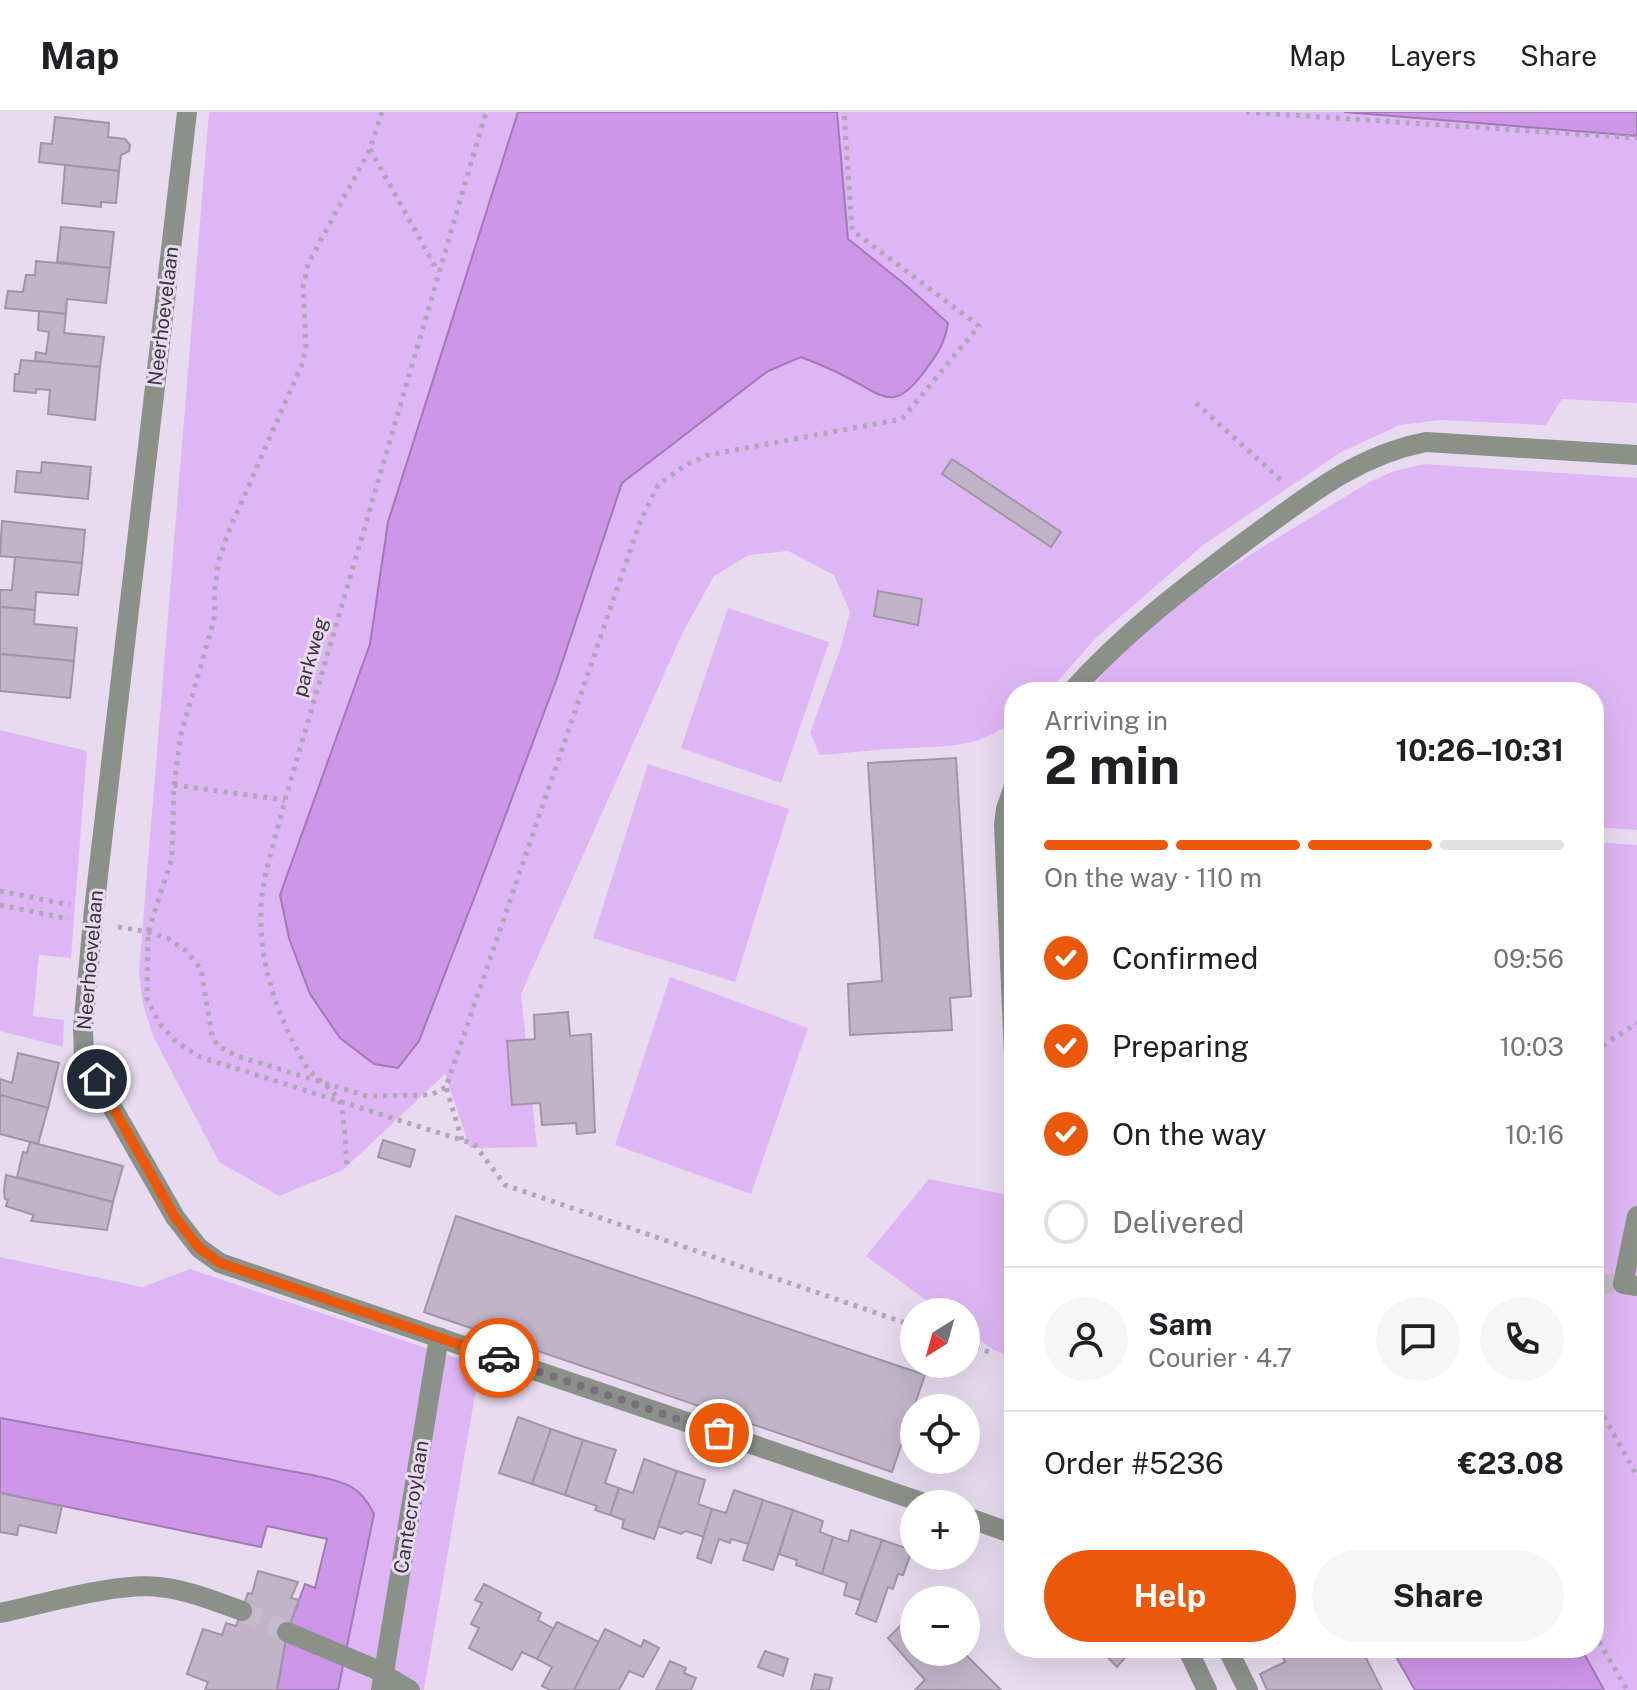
<!DOCTYPE html>
<meta charset="utf-8">
<style>
:root{--surface:#fff;--page:#f6f6f6;--text:#202124;--muted:#757577;--line:#e0e0e0;--accent:#ea580c}
body{margin:0;font-family:"Public Sans",sans-serif;background:var(--page);color:var(--text);height:100vh;display:flex;flex-direction:column;font-size:30px;white-space:nowrap}
*{box-sizing:border-box;margin:0}
p{font-size:26px;color:var(--muted)}
.icon{flex:none;width:44px;height:44px;fill:none;stroke:currentColor;stroke-width:2;stroke-linecap:round;stroke-linejoin:round}
.map{position:relative;flex:1;overflow:hidden}
.panel{position:absolute;left:1004px;top:570px;width:600px;height:976px;display:flex;flex-direction:column;background:var(--surface);border-radius:32px;box-shadow:0 8px 32px #0002}
.panel>*{flex:none}
.needle{width:52px;rotate:217deg}
.controls{position:absolute;left:900px;top:1186px;display:grid;gap:16px}
.controls a{display:grid;place-items:center;width:80px;height:80px;border-radius:50%;background:var(--surface);box-shadow:0 8px 32px #0002;font-size:40px}
.pin{position:absolute;display:grid;place-items:center;width:68px;height:68px;color:#fff;margin:-34px;border:4px solid #fff;border-radius:50%;box-shadow:0 2px 8px #0007}
.courier{position:absolute;display:grid;place-items:center;width:80px;height:80px;margin:-40px;border:6px solid #ea580c;border-radius:50%;background:#fff;color:#222;box-shadow:0 2px 10px #0007}
.overview em{font-style:normal;font-weight:700}
.overview div{display:flex;flex-direction:column-reverse}
.overview{display:flex;align-items:center;justify-content:space-between;height:136px;padding:0 40px}
h1{font-size:52px;font-weight:700;line-height:60px}
.bar{display:grid;grid-template-columns:repeat(4,1fr);gap:12px 8px;align-content:center;height:96px;padding:0 40px}
.bar i{height:10px;border-radius:6px;background:var(--line)}
.bar .selected{background:var(--accent)}
.bar p{grid-column:span 4}
.line{display:flex;align-items:center;gap:20px;padding:0 40px;border-top:2px solid var(--line)}
.line div{flex:1}
.round{display:grid;place-items:center;flex:none;width:84px;height:84px;border-radius:42px;background:var(--page)}
ol{padding:0 40px;list-style:none}
li{display:flex;align-items:center;gap:24px;height:88px}
li p{margin-inline-start:auto}
li .icon{padding:8px;border-radius:50%;background:var(--accent);color:#fff;stroke-width:4}
li:last-child{color:var(--muted)}
li i{width:44px;height:44px;border:4px solid var(--line);border-radius:50%}
.button{display:flex;gap:16px;margin-top:auto;padding:16px 40px}
.button a{flex:1;height:92px;border-radius:48px;background:var(--accent);color:#fff;font-size:32px;font-weight:700;line-height:92px;text-align:center}
.button a+a{background:var(--page);color:var(--text)}
header{display:flex;align-items:center;gap:48px;box-sizing:border-box;height:112px;padding:0 40px;background:var(--surface);border-bottom:2px solid var(--line)}
header strong{font-size:38px}
nav{display:flex;gap:44px;margin-inline-start:auto;font-size:28px}
.map>svg:first-child{display:block}
.green{fill:#dfb6f5}
.water{fill:#cd96e9;stroke:#a179b5;stroke-width:2}
.building{fill:#c1b4c8;stroke:#a094a7;stroke-width:2}
.lines{fill:none;stroke-linecap:round;stroke-linejoin:round}
.minor-tunnel{stroke:#c5bacb;stroke-width:20;stroke-dasharray:20 10;stroke-linecap:butt}
.path{stroke:#b0a6b6;stroke-width:5;stroke-dasharray:4 6;stroke-linecap:butt}
.minor{stroke:#8b9189;stroke-width:20}
.done{stroke:#776f7b;stroke-width:8;stroke-dasharray:0 14.4}
.route{stroke:#ea580c;stroke-width:10}
.labels{text-anchor:middle;stroke-width:6;stroke-linejoin:round;paint-order:stroke}
.street-label{font-size:20px;fill:#3a353d;stroke:#e8dbef}
</style>
<header>
<strong>Map</strong>
<nav><a>Map</a><a>Layers</a><a>Share</a></nav>
</header>
<div class="map">
<svg width="1637" height="1578" viewBox="0 0 1637 1578">
<rect width="100%" height="100%" fill="#e8dbef"/>
<!-- green -->
<g class="green">
<path d="M 209,0 L 518,0 L 388,410 L 370,532 L 342,616 L 398,956 L 419,928 L 488,750 L 557,566 L 622,371 L 768,259 L 801,245 L 848,265 L 881,285 L 947,210 L 908,175 L 848,127 L 837,0 L 1344,0 L 1637,24 L 1637,291 L 1562,287 L 1546,313 L 1440,308 L 1400,313 L 1341,340 L 1202,434 L 1097,525 L 1048,580 L 1014,580 L 1014,608 C 979,636 949,634 908,636 C 878,637 849,641 820,643 L 810,621 L 840,538 L 850,500 L 834,463 L 788,439 L 749,443 L 714,464 L 683,520 L 521,882 L 537,1035 L 470,1036 L 445,962 L 343,1058 L 279,1084 L 219,1050 L 153,924 L 143,892 L 139,860 Z"/>
<path d="M 1424,352 L 1637,366 L 1637,718 L 1594,715 L 1594,580 L 1088,580 C 1160,488 1272,431 1369,370 L 1394,359 Z"/>
<polygon points="728,496 829,530 781,671 681,636"/>
<polygon points="0,618 87,639 71,846 39,843 33,904 64,908 63,935 0,919"/>
<polygon points="648,652 789,697 735,870 593,826"/>
<polygon points="1594,730 1637,733 1637,1578 1604,1578 1581,1536 1594,1536"/>
<polygon points="670,865 808,916 751,1082 615,1033"/>
<polygon points="929,1067 1014,1084 1014,1246 994,1238 966,1218 966,1200 942,1200 866,1144"/>
<polygon points="0,1145 142,1175 190,1157 480,1254 424,1578 338,1578 374,1402 312,1363 0,1306"/>
</g>
<!-- water -->
<g class="water">
<path d="M 518,0 L 837,0 L 848,127 L 908,175 L 948,211 C 944,234 937,242 924,260 C 893,302 883,283 846,265 C 832,257 816,251 801,245 L 768,259 L 622,371 L 557,566 L 488,750 L 419,929 L 398,956 L 374,952 L 340,926 L 310,882 L 289,826 L 280,783 L 370,532 L 388,410 Z"/>
<polygon points="1344,0 1637,0 1637,24"/>
<path d="M 0,1306 L 312,1363 C 343,1370 359,1371 374,1402 L 338,1578 L 277,1578 L 287,1520 L 305,1472 L 315,1476 L 327,1427 L 267,1414 L 261,1435 L 0,1381 Z"/>
<polygon points="1391,1536 1581,1536 1604,1578 1415,1578"/>
</g>
<!-- building -->
<g class="building">
<polygon points="55,5 109,11 108,25 125,27 130,33 129,39 121,43 119,59 39,50 41,31 52,32"/>
<polygon points="65,53 119,59 116,91 101,90 101,95 62,91"/>
<polygon points="61,115 114,120 110,156 57,150"/>
<polygon points="36,149 110,156 106,191 67,187 66,202 5,196 8,179 23,180 26,163 35,163"/>
<polygon points="39,199 66,202 64,221 104,225 100,255 35,249 36,240 46,242 49,220 38,218"/>
<polygon points="21,248 100,255 95,308 48,302 50,278 36,277 36,281 14,279 15,262 19,262"/>
<polygon points="952,347 1061,420 1051,435 942,362"/>
<polygon points="42,350 91,355 88,387 15,380 17,359 41,361"/>
<polygon points="2,409 85,418 82,451 0,444"/>
<polygon points="15,445 82,451 78,483 36,480 35,498 0,495 0,478 12,478"/>
<polygon points="878,479 922,487 918,513 874,504"/>
<polygon points="0,495 35,498 34,512 77,516 74,549 0,542"/>
<polygon points="0,542 74,549 70,586 0,579"/>
<polygon points="956,646 971,884 950,886 952,918 850,923 848,872 882,869 868,651"/>
<polygon points="568,900 570,924 591,922 595,1020 577,1022 576,1011 542,1013 540,991 512,993 507,929 535,927 534,903"/>
<polygon points="18,941 59,951 48,996 0,983 0,967 12,971"/>
<polygon points="0,983 48,996 38,1032 0,1022"/>
<polygon points="383,1028 415,1038 410,1055 378,1045"/>
<polygon points="30,1030 123,1054 113,1090 17,1065 23,1040 27,1041"/>
<polygon points="6,1063 113,1090 107,1118 31,1109 34,1103 6,1094 8,1088 5,1087 4,1078"/>
<polygon points="456,1104 925,1263 892,1360 424,1200"/>
<polygon points="518,1305 551,1317 532,1372 499,1361"/>
<polygon points="551,1317 583,1328 565,1383 532,1372"/>
<polygon points="583,1328 616,1338 605,1371 619,1376 610,1403 595,1398 597,1394 565,1383"/>
<polygon points="644,1347 677,1359 654,1427 622,1416 624,1408 610,1403 619,1376 633,1381"/>
<polygon points="677,1359 705,1368 698,1392 712,1397 704,1425 686,1419 681,1422 658,1414"/>
<polygon points="734,1378 763,1388 749,1432 731,1427 730,1431 719,1427 711,1451 697,1446 712,1397 726,1401"/>
<polygon points="0,1381 62,1394 56,1421 19,1413 17,1423 0,1420"/>
<polygon points="763,1388 793,1398 773,1458 743,1448"/>
<polygon points="793,1398 823,1409 820,1420 833,1425 822,1462 796,1453 797,1448 779,1442"/>
<polygon points="851,1418 882,1428 860,1488 844,1483 847,1471 822,1462 833,1425 848,1430"/>
<polygon points="882,1428 912,1438 903,1463 898,1462 893,1477 888,1475 876,1510 856,1502"/>
<polygon points="258,1459 298,1470 291,1486 299,1488 287,1520 277,1578 205,1578 208,1570 187,1562 203,1517 222,1523 226,1511 236,1514 248,1481 252,1482"/>
<polygon points="484,1472 541,1501 538,1508 554,1517 537,1547 522,1540 512,1558 469,1536 479,1516 471,1512 482,1491 475,1488"/>
<polygon points="557,1510 599,1530 574,1578 550,1578 542,1574 552,1555 537,1547"/>
<polygon points="903,1511 911,1518 914,1515 914,1540 945,1540 950,1545 954,1540 963,1540 1001,1578 915,1578 925,1568 888,1526"/>
<polygon points="605,1517 641,1535 644,1528 659,1536 643,1565 629,1559 619,1578 574,1578"/>
<polygon points="1099,1536 1133,1536 1117,1555"/>
<polygon points="1279,1536 1361,1536 1382,1578 1267,1578 1260,1562 1285,1550"/>
<polygon points="765,1539 788,1547 783,1564 758,1555"/>
<polygon points="670,1549 686,1556 684,1561 696,1566 691,1578 656,1578"/>
<polygon points="815,1562 832,1566 829,1578 811,1578"/>
</g>
<g class="lines">
<!-- minor-tunnel -->
<g class="minor-tunnel">
<polyline points="1594,1172 1623,1172"/>
<polyline points="242,1499 287,1520"/>
</g>
<!-- path -->
<g class="path">
<polyline points="382,0 370,37 308,152 303,176 306,233 303,250 228,421 219,448 215,475 214,508 181,622 174,673 172,746 148,820 147,887 160,912 175,929 200,945 474,1032 505,1073 914,1214"/>
<polyline points="1246,0 1637,26"/>
<polyline points="370,37 438,160"/>
<polyline points="1196,291 1284,371"/>
<polyline points="174,673 285,688"/>
<polyline points="0,779 70,793"/>
<polyline points="0,793 69,807"/>
<polyline points="118,815 148,820 169,827 186,839 201,857 212,924 218,934 237,944 367,984 431,983 446,975"/>
<polyline points="1594,939 1637,911"/>
<polyline points="462,1028 446,975 640,410 658,373 684,354 708,343 902,307 979,214 852,118 844,0"/>
<path d="M 347,1052 C 345,1036 345,997 338,986 C 328,973 312,964 304,951 C 274,897 254,839 263,776 C 268,747 278,717 285,688 L 486,0"/>
<polyline points="966,1232 989,1240"/>
<polyline points="1594,1287 1637,1364"/>
<polyline points="1594,1521 1627,1578"/>
</g>
<!-- minor -->
<g class="minor">
<polyline points="187,0 94,798 83,916 84,946 175,1105 199,1136 220,1151 927,1392"/>
<path d="M 1071,580 C 1125,520 1182,477 1246,429 C 1304,387 1354,344 1426,330 L 1637,343"/>
<polyline points="1014,674 1006,697 1004,713 1014,943"/>
<polyline points="1637,1104 1623,1172 1637,1174"/>
<polyline points="1014,1235 1014,1250"/>
<polyline points="966,1405 1014,1422"/>
<path d="M 0,1501 C 43,1492 117,1470 159,1475 C 188,1478 215,1489 242,1499"/>
<polyline points="287,1520 375,1557 410,1578"/>
<polyline points="1187,1536 1207,1578"/>
<polyline points="1227,1536 1248,1578"/>
<polyline points="381,1578 439,1225"/>
</g>
</g>
<g class="lines">
<!-- done -->
<polyline class="done" points="499,1246 719,1321"/>
<!-- route -->
<polyline class="route" points="97,967 175,1105 199,1136 220,1151 499,1246"/>
</g>
<g class="labels">
<!-- street labels -->
<g class="street-label">
<text transform="translate(163 204) rotate(-83)" y="7">Neerhoevelaan</text>
<text transform="translate(310 545) rotate(-74)" y="7">parkweg</text>
<text transform="translate(90 848) rotate(-85)" y="7">Neerhoevelaan</text>
<text transform="translate(411 1395) rotate(-81)" y="7">Cantecroylaan</text>
</g>
</g>
</svg>
<div class="controls">
<a><svg class="needle" viewBox="-14 -14 28 28"><path d="M0-13l5 13h-10z" fill="#e53935"/><path d="M0 13l5-13h-10z" fill="#757577"/></svg></a>
<a><svg class="icon" aria-label="locate" viewBox="0 0 24 24"><circle cx="12" cy="12" r="6"/><path d="M12 2v4M12 18v4M2 12h4M18 12h4"/></svg></a>
<a>+</a>
<a>−</a>
</div>
<div class="pin" style="left:719px;top:1321px;background:#ea580c"><svg class="icon" aria-label="bag" viewBox="0 0 24 24"><path d="M5 8h14l-1 12H6zM9 8a3 3 0 0 1 6 0"/></svg></div>
<div class="pin" style="left:97px;top:967px;background:#1f2937"><svg class="icon" aria-label="home" viewBox="0 0 24 24"><path d="M3 11l9-7 9 7M6 9v11h12V9"/></svg></div>
<div class="courier" style="left:499px;top:1246px"><svg class="icon" aria-label="car" viewBox="0 0 24 24"><path d="M5 17H2v-5l4-1 3-4h7l3 4 3 1v5h-3M9 17h6M6 11h13"/><circle cx="7" cy="17" r="2"/><circle cx="17" cy="17" r="2"/></svg></div>
<section class="panel">
<div class="overview"><div><h1>2 min</h1><p>Arriving in</p></div><em>10:26–10:31</em></div>
<div class="bar"><i class="selected"></i><i class="selected"></i><i class="selected"></i><i></i><p>On the way · 110 m</p></div>
<ol>
<li><svg class="icon" aria-label="check" viewBox="0 0 24 24"><path d="M5 12l5 5 9-10"/></svg>Confirmed<p>09:56</p></li>
<li><svg class="icon" aria-label="check" viewBox="0 0 24 24"><path d="M5 12l5 5 9-10"/></svg>Preparing<p>10:03</p></li>
<li><svg class="icon" aria-label="check" viewBox="0 0 24 24"><path d="M5 12l5 5 9-10"/></svg>On the way<p>10:16</p></li>
<li><i></i>Delivered</li>
</ol>
<div class="line" style="height:144px"><a class="round"><svg class="icon" aria-label="person" viewBox="0 0 24 24"><circle cx="12" cy="8" r="4"/><path d="M4 21q1-7 8-7t8 7"/></svg></a><div><b>Sam</b><p>Courier · 4.7</p></div><a class="round"><svg class="icon" aria-label="chat" viewBox="0 0 24 24"><path d="M4 5h16v11H9l-5 4z"/></svg></a><a class="round"><svg class="icon" aria-label="phone" viewBox="0 0 24 24"><path d="M5 4h4l2 5-3 2q2 4 5 5l2-3 5 2v4C11 20 4 13 5 4z"/></svg></a></div>
<div class="line" style="height:104px"><div>Order #5236</div><b>€23.08</b></div>
<div class="button"><a>Help</a><a>Share</a></div>
</section>
</div>
